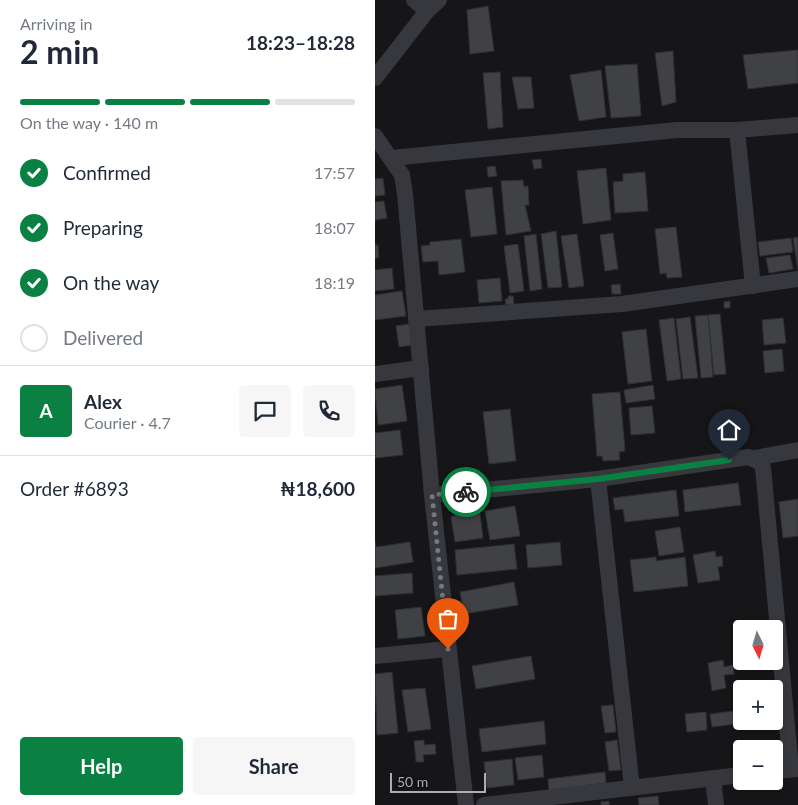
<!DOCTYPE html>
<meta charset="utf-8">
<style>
:root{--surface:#fff;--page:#f6f6f7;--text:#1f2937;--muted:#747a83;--line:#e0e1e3;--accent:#0b8043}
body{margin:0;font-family:Lato,sans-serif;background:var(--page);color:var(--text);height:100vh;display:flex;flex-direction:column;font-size:19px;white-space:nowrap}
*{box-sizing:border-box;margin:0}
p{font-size:16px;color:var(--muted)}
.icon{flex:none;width:28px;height:28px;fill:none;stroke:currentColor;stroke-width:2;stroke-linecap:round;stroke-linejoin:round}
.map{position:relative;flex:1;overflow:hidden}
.sheet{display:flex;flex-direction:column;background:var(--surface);width:375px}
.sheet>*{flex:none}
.needle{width:32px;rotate:175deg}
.tools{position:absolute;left:358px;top:620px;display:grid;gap:10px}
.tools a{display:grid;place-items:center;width:50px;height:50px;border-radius:5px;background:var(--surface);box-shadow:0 2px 8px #0003;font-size:25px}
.scale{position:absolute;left:15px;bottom:12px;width:96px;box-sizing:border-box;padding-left:5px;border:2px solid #a8adb8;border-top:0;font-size:14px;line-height:18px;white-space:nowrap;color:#a8adb8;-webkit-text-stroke:4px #111113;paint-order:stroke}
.pin{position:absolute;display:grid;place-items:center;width:42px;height:42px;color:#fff;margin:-51px -21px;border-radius:50% 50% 50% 0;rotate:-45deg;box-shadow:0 0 5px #0007}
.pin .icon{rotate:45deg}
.courier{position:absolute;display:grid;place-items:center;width:50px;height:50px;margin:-25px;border:4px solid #0b8043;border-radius:50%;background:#fff;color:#222;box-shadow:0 1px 6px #0007}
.summary em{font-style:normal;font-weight:700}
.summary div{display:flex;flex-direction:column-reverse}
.summary{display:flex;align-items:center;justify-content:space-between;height:85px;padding:0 20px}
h1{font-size:32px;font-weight:700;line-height:38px}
.bar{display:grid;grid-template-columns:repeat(4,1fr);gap:8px 5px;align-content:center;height:60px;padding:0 20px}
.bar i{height:6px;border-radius:4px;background:var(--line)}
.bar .on{background:var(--accent)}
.bar p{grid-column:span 4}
.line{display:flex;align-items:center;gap:12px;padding:0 20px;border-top:1px solid var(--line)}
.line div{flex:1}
.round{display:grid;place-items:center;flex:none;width:52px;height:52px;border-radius:5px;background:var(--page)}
ol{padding:0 20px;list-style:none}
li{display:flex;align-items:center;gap:15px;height:55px}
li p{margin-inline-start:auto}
li .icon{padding:5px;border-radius:50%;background:var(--accent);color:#fff;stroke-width:4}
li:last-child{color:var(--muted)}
li i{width:28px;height:28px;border:2px solid var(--line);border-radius:50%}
.primary-button{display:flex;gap:10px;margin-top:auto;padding:10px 20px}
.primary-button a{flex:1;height:58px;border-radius:5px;background:var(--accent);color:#fff;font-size:20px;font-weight:700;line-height:58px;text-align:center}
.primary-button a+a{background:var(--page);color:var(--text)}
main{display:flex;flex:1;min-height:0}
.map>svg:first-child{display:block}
.building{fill:#404145;stroke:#303034}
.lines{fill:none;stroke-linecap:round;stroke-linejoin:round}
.minor{stroke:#37383d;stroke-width:16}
.done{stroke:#757880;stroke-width:5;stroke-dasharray:0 9}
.route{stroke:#0b8043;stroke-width:6}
</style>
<main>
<section class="sheet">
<div class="summary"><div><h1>2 min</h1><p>Arriving in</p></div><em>18:23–18:28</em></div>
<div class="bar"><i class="on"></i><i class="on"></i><i class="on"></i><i></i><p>On the way · 140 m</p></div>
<ol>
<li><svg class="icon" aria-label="check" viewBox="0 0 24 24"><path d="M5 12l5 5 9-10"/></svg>Confirmed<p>17:57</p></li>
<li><svg class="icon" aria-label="check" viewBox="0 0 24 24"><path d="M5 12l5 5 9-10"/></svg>Preparing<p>18:07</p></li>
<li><svg class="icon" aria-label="check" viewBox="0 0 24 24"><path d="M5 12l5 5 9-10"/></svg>On the way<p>18:19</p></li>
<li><i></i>Delivered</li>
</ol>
<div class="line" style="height:90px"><b class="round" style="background:var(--accent);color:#fff">A</b><div><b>Alex</b><p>Courier · 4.7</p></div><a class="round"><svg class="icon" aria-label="chat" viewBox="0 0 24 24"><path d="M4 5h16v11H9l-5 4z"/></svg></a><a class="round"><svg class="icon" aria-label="phone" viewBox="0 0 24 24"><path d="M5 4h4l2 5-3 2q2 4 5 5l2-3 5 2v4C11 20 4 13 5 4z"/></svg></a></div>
<div class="line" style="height:65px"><div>Order #6893</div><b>₦18,600</b></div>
<div class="primary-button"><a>Help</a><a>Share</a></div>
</section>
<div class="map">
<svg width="423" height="805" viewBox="0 0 423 805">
<rect width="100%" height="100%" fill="#161618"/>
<!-- building -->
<g class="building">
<polygon points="113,6 119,51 95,54 92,10"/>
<polygon points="423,50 423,83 373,89 368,55"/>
<polygon points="298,51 301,102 287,106 280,53"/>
<polygon points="262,64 266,116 236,118 230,66"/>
<polygon points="226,70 231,117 204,121 195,75"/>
<polygon points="125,72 128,127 113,129 108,73"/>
<polygon points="137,77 156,77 159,108 143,109"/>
<polygon points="166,159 167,168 159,169 157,160"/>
<polygon points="120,166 122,176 113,177 112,167"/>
<polygon points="231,168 236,220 208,224 202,171"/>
<polygon points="270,172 273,211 240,213 238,182 248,181 248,174"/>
<polygon points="8,178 10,195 0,196 0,179"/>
<polygon points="148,180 149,187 153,186 154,205 150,205 156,231 131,235 126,181"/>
<polygon points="117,187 122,234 96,237 90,190"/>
<polygon points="9,201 12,218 0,220 0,202"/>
<polygon points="301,227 307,277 292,278 291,273 285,274 280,229"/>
<polygon points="181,231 187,287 173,288 166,234"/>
<polygon points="238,233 243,269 230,271 225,235"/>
<polygon points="161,234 167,289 155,291 149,236"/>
<polygon points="202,234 209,286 194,288 186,236"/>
<polygon points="423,237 423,270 418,238"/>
<polygon points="416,238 418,252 385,256 383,242"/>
<polygon points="86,239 90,272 64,275 63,261 48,262 46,246 55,245 55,242"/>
<polygon points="143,244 149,291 135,293 129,246"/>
<polygon points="0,245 3,245 4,258 0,258"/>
<polygon points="415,255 418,269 394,273 391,258"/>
<polygon points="17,268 19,289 0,291 0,270"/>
<polygon points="125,278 127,301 104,303 102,280"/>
<polygon points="245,284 246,294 237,294 236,285"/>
<polygon points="27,291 31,316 0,320 0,295"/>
<polygon points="133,296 138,296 139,304 131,305 130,299 133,299"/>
<polygon points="355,301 355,308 349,308 349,302"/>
<polygon points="345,314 351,374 339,375 333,315"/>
<polygon points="333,315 338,377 326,378 320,316"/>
<polygon points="315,317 323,378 308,379 301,319"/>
<polygon points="299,318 306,379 292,381 284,320"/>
<polygon points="408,318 411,343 389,345 387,320"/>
<polygon points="34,324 37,345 24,347 21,326"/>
<polygon points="271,329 277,381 253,384 247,332"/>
<polygon points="407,349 409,371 390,373 388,351"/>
<polygon points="27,385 32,421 3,425 0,389"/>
<polygon points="278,385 280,399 251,403 249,390"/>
<polygon points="245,392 250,451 244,452 245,460 228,461 227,456 222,456 217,394"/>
<polygon points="277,406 280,433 256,435 254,408"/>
<polygon points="135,409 141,461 114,464 108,412"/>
<polygon points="25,430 28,455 0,458 0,433"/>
<polygon points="363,483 366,505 310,512 308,490"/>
<polygon points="301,490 304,516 250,522 248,509 240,510 238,498"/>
<polygon points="423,499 423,536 408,538 404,502"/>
<polygon points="104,506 108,538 80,542 76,517 89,511 90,507"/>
<polygon points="140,506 145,536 115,540 110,511"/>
<polygon points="305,527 309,552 284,556 280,531"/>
<polygon points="0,541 1,547 35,542 38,562 0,568"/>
<polygon points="185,542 187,565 153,568 151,545"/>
<polygon points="139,544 142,569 82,575 80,550"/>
<polygon points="340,551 341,557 347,556 348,566 343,567 345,580 323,583 318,555"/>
<polygon points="281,557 281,561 310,557 313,586 259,592 255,560"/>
<polygon points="37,573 38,593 0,596 0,576"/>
<polygon points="139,582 143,605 89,614 85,592"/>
<polygon points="46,607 50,636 23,639 20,610"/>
<polygon points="156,656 160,679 101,689 97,666"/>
<polygon points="348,660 349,667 358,665 359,674 349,675 351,688 337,691 333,663"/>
<polygon points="17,672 23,733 2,735 0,674"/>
<polygon points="50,688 56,729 33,732 27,690"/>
<polygon points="238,705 241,732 230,733 226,706"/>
<polygon points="366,710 366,721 369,723 337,727 335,714"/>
<polygon points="331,712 332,730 312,732 310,714"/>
<polygon points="169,721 171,744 107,752 104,729"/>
<polygon points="49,740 49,745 60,744 61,754 48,755 49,762 41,762 39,741"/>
<polygon points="242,740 246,770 234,771 230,742"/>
<polygon points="167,755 169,777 143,780 140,758"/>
<polygon points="137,759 139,785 112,788 109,762"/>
<polygon points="230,772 231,783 174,790 173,779"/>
<polygon points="283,796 284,805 264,805 263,798"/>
<polygon points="234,801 234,805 226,805 226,802"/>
</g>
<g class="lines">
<!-- minor -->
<g class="minor">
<polyline points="39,0 52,11"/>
<polyline points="0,78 52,11 64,0"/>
<polyline points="362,130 378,286"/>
<polyline points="0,136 27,175 30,194 57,495"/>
<polyline points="17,158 302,130 362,130 423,125"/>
<polyline points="41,319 247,304 423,279"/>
<polyline points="0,374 46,368"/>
<polyline points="380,458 423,450"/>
<polyline points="0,656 73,649"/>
<polyline points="399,771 423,769"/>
<polyline points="338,778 341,805"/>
<polyline points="257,788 223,479 373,457 385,462 388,468 416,769"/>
<polyline points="91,805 57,495 223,479"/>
<polyline points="109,805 366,775"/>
</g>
</g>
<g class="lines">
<!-- done -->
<polyline class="done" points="73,649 57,495 91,492"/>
<!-- route -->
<polyline class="route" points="91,492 223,479 354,460"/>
</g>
</svg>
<div class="tools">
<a><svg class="needle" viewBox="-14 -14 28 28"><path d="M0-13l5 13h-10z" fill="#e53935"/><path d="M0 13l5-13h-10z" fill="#747a83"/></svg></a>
<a>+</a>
<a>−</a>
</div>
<div class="scale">50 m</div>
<div class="pin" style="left:73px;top:649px;background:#ea580c"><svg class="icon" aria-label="bag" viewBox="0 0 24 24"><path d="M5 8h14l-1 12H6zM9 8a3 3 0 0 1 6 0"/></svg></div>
<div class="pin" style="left:354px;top:460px;background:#1f2937"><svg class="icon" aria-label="home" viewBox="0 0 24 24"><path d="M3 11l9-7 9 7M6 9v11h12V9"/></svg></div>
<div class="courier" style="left:91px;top:492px"><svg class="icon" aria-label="bike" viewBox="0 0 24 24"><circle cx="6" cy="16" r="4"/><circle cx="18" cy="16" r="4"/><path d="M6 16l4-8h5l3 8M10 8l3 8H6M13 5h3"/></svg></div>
</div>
</main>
